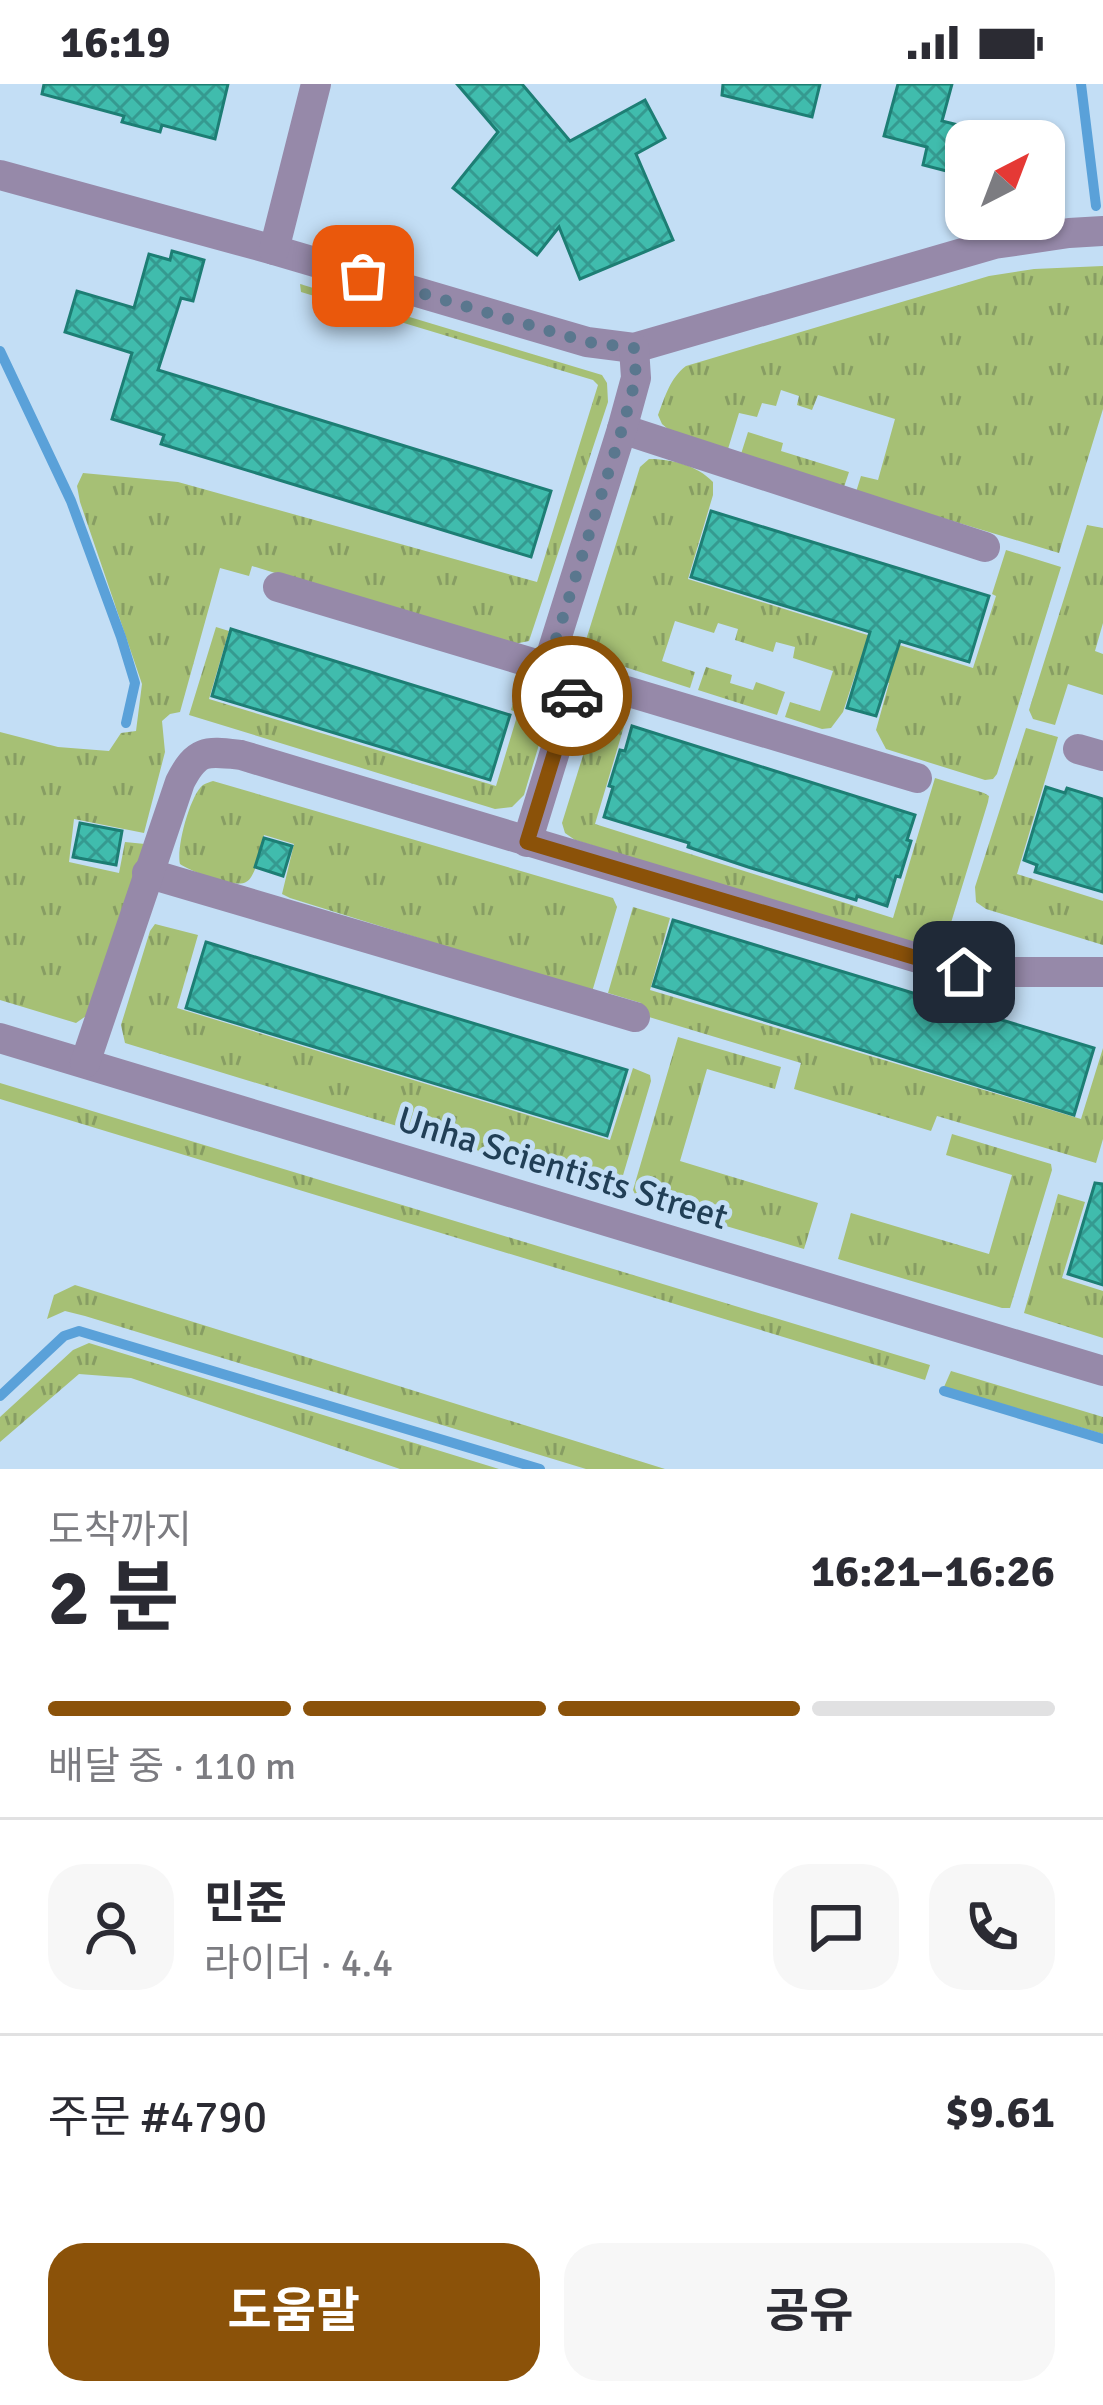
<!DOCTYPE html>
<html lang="ko">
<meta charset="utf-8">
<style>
:root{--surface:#fff;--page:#f7f7f7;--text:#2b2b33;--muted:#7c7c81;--line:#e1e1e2;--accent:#8b5209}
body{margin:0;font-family:Signika,"Noto Sans KR",sans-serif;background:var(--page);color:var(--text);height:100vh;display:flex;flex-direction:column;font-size:45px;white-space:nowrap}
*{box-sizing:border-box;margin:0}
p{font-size:39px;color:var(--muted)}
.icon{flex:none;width:66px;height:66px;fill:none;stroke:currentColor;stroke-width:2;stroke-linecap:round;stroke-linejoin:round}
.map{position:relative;height:1385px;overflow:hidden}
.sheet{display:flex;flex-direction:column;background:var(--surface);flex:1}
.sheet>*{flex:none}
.needle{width:78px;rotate:42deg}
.controls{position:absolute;left:945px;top:36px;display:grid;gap:24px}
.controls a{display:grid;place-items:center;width:120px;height:120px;border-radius:24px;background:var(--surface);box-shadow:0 3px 9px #0004;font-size:60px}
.pin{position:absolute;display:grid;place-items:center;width:102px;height:102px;color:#fff;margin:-51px;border-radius:24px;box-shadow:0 6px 18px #0006}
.courier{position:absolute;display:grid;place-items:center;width:120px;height:120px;margin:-60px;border:9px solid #8b5209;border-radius:50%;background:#fff;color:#222;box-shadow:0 3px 15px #0007}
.headline em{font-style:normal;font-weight:700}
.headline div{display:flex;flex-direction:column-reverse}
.headline{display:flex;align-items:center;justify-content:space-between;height:204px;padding:0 48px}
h1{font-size:78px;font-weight:700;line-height:90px}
.bar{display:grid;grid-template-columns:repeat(4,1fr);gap:18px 12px;align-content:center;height:144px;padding:0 48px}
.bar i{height:15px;border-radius:9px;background:var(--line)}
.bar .active{background:var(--accent)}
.bar p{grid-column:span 4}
.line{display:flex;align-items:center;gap:30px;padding:0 48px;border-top:3px solid var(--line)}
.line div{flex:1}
.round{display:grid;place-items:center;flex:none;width:126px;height:126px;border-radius:36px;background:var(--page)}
.action{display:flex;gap:24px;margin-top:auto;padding:24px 48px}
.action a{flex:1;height:138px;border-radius:36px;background:var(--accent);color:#fff;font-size:48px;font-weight:700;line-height:138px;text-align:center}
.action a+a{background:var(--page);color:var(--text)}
.status{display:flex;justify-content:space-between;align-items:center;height:84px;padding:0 60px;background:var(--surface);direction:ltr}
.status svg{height:33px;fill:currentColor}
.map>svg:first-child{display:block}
.grass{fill:url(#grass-tufts)}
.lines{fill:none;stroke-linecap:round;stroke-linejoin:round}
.stream{stroke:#5aa1d9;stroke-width:10}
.building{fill:url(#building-cross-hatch);stroke:#1d7e74;stroke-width:3}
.minor{stroke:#9689a9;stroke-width:30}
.done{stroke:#5a778e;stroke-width:12;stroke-dasharray:0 21.6}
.route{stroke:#8b5209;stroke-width:15}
.labels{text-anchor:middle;stroke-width:10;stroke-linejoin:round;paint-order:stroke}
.street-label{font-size:36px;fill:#213f56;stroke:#c3def5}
</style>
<div class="status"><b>16:19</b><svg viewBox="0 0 49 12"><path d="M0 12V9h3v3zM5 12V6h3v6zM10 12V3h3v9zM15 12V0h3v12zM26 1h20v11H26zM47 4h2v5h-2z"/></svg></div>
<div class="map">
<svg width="1103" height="1385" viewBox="0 0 1103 1385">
<defs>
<pattern id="grass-tufts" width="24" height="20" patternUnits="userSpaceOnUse" patternTransform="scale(3)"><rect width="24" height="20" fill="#a6c075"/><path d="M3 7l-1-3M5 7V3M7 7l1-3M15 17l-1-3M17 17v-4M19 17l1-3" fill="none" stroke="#879d63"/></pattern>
<pattern id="building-cross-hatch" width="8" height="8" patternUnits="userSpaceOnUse" patternTransform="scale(3)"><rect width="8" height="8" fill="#40bcad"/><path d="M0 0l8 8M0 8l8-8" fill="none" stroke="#359a90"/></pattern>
</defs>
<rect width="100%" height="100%" fill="#c3def5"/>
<!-- grass -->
<g class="grass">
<path d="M 1103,182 L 1103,325 L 1059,469 L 856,408 L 861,392 L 878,396 L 895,335 L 818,311 L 812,326 L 797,321 L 799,312 L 781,306 L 776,322 L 762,319 L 757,333 L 739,329 L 728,365 L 669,346 L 662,340 L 658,331 C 665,313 670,294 686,282 L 989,192 L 1034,185 Z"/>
<polygon points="300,200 602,291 607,299 608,318 529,557 509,561 252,482 249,492 220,484 180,628 170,630 162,637 165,668 144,749 74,735 69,778 119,789 125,758 145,760 86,932 76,939 0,916 0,648 58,663 109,667 121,649 136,647 142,600 80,418 77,402 83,389 178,398 537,498 598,301 593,296 301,208"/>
<polygon points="748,348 783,359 781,367 849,388 844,403 741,370"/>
<path d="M 649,375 C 671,375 697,381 713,398 L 713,411 L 688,495 L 973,584 L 996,512 L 992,510 L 1006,466 L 1061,483 L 997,690 L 993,695 L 985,696 L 886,665 L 876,646 L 889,599 L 856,588 L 843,628 L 831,644 L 822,645 L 785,633 L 790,618 L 820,627 L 833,587 L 793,574 L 795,563 L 776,558 L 773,568 L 735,556 L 738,545 L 718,539 L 714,549 L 675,537 L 662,577 L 695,588 L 690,604 L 600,575 L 590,567 L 586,556 L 640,383 Z"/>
<polygon points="1087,441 1103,444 1103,539 1095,567 1103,570 1103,611 1068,600 1055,641 1033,635 1029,626"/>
<path d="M 216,543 L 229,547 L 209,615 L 496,702 L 518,629 L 511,626 L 517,605 C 533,610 544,610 549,627 L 524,711 L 512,723 L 495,725 L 189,631 Z"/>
<polygon points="706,583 732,591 730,599 753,606 756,598 785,608 777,631 698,606"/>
<polygon points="604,632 625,639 595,740 893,834 935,694 984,709 989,712 988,718 946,855 928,862 912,861 575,756 565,749 562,739 594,636"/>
<polygon points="1026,644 1058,653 1017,790 1103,817 1103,861 986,825 976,818 975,803"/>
<path d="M 213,697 L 613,814 L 617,823 L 592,908 L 290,814 L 282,810 L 294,760 L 264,751 C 260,763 257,792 246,798 C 235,805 190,787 180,780 C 176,764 190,711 203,701 C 206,699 210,698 213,697 Z"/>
<polygon points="633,823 670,834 650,906 1081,1035 1103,964 1103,1055 1096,1079 937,1032 931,1047 794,1005 801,979 639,930 641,919 608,909"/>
<polygon points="155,840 198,851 177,924 610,1056 633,984 650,991 651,997 621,1098 615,1105 607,1106 125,959 121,941 150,847"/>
<polygon points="678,953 781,983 775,1005 707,985 680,1077 818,1119 804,1165 638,1116 633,1106"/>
<polygon points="0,999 930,1281 925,1296 0,1015"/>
<polygon points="952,1050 1051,1080 1052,1086 1010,1224 1002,1224 838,1175 851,1129 989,1170 1012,1091 946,1071"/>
<polygon points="1058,1110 1085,1118 1062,1194 1103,1207 1103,1254 1024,1229"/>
<polygon points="75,1201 665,1385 586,1385 85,1232 65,1227 47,1235 54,1211"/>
<polygon points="89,1259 499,1385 400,1385 131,1294 79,1290 0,1358 0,1333 73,1266"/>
<polygon points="951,1287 1103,1333 1103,1350 944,1303"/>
</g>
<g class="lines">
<!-- stream -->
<g class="stream">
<polyline points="1081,0 1096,122"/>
<polyline points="0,267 71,417 121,553 135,599 126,639"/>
<polyline points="944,1307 1103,1355"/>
<polyline points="0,1312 64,1252 79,1247 540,1385"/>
</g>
</g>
<!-- building -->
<g class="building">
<polygon points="44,0 228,0 215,55 162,41 160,48 122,38 124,32 42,10"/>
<polygon points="457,0 522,0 570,57 645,16 665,54 636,70 673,156 580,195 559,143 537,171 453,104 498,48"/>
<polygon points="723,0 820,0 812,33 722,11"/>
<polygon points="898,0 952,0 942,37 966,43 966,92 923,81 927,63 884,52"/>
<polygon points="172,167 204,176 193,217 181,214 158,286 551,407 531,473 161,360 164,351 112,335 132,269 65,248 77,207 134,224 149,170 170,176"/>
<polygon points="711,427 989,512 969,578 900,557 876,632 847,624 870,548 691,493"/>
<polygon points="231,545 510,631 490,696 212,612"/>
<polygon points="632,642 915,731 907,756 911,757 900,793 896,792 887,822 857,812 856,816 748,783 688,763 689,759 604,733 613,703 609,702 620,666 625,667"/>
<polygon points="1046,703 1065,709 1067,704 1103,715 1103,808 1035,788 1037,781 1024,776"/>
<polygon points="80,739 122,747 116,781 73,773"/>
<polygon points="264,754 292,762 283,792 255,783"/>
<polygon points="673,836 1094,964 1074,1031 653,902"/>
<polygon points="206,858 627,986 607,1052 186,924"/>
<polygon points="1095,1099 1103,1100 1103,1201 1068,1190"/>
</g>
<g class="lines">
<!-- minor -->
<g class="minor">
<polyline points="0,91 274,166 587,258 634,264 994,160 1069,149 1103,147"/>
<polyline points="274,166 316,0"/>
<polyline points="622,345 985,463"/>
<polyline points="278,503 917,694"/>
<polyline points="547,584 622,345 636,294 634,264"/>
<polyline points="1078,665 1103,672"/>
<polyline points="527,758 578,593"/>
<polyline points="147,789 635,933"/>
<polyline points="0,954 1103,1287"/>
<path d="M 85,979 L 180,698 C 197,665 206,667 241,671 L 964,888 L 1103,888"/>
</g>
</g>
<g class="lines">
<!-- done -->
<polyline class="done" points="363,192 587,258 634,264 636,294 622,345 547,584 578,593 572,612"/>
<!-- route -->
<polyline class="route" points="572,612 527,758 964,888"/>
</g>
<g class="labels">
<!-- street labels -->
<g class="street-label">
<text transform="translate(563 1083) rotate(17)" y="13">Unha Scientists Street</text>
</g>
</g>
</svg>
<div class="controls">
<a><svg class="needle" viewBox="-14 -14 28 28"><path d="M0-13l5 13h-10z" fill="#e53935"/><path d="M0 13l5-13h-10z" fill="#7c7c81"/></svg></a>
</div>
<div class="pin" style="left:363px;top:192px;background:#ea580c"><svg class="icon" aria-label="bag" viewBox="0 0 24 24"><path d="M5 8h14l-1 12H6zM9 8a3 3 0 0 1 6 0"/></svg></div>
<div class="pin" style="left:964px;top:888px;background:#1f2937"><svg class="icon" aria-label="home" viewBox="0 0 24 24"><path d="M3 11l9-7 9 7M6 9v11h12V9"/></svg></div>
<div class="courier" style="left:572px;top:612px"><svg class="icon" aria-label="car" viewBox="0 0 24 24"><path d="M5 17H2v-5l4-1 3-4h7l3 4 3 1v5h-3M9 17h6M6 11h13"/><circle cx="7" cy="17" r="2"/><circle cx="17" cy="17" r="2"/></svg></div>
</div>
<section class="sheet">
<div class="headline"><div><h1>2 분</h1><p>도착까지</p></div><em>16:21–16:26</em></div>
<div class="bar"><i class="active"></i><i class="active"></i><i class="active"></i><i></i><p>배달 중 · 110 m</p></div>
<div class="line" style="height:216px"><a class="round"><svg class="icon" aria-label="person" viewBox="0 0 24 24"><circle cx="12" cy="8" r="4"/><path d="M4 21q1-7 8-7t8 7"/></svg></a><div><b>민준</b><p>라이더 · 4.4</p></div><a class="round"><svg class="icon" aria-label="chat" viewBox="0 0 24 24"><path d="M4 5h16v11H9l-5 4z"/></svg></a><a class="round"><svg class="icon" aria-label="phone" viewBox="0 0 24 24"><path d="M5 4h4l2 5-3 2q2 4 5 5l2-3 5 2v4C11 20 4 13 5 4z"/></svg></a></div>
<div class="line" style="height:156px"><div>주문 #4790</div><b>$9.61</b></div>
<div class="action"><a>도움말</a><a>공유</a></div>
</section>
